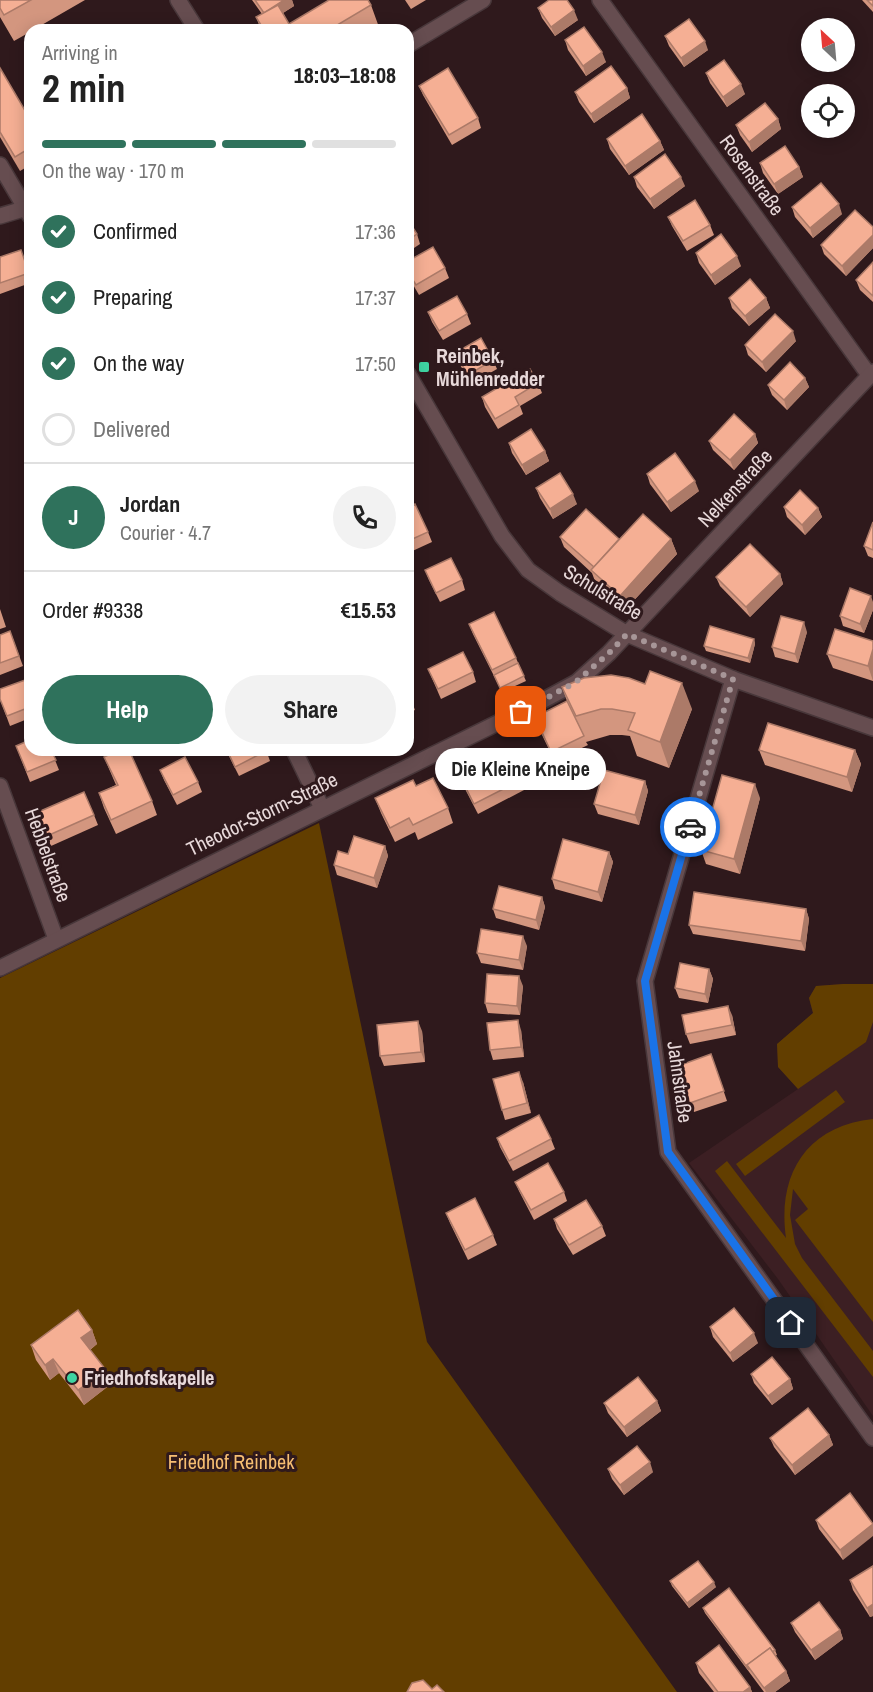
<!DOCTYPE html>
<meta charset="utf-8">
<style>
:root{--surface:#fff;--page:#f2f2f2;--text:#222;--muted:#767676;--line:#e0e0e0;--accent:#2f725c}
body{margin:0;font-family:"Archivo Narrow",sans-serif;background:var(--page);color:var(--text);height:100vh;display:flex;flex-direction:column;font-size:22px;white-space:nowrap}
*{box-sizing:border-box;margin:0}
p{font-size:20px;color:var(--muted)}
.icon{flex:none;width:33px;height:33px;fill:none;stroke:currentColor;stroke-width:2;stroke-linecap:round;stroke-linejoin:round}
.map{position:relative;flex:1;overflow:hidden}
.details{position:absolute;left:24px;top:24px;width:390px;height:732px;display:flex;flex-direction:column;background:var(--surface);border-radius:18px;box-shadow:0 3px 15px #0003}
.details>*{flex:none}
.needle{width:39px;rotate:334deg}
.tools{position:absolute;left:801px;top:18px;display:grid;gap:12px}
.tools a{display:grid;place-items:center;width:54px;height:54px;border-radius:50%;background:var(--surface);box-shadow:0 3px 15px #0003;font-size:30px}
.pin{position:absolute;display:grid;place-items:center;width:51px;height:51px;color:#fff;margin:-26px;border-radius:12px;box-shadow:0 3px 9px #0006}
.courier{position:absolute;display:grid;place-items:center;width:60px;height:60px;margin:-30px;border:4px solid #1a73e8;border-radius:50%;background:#fff;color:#222;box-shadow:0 2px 8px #0007}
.bubble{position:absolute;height:42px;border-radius:21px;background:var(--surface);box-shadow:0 3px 15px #0003;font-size:20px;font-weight:700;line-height:42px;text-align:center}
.head em{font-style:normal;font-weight:700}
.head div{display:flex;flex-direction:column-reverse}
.head{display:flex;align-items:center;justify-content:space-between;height:102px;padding:0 18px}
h1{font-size:39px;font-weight:700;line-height:45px}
.bar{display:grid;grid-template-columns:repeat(4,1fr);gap:9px 6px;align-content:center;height:72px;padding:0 18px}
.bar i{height:8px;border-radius:4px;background:var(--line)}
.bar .active{background:var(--accent)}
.bar p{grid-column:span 4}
.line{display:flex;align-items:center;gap:15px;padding:0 18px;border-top:2px solid var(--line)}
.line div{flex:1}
.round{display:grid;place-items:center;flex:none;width:63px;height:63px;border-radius:32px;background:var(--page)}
ol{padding:0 18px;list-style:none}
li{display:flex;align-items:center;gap:18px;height:66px}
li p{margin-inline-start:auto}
li .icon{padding:6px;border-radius:50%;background:var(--accent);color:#fff;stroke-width:4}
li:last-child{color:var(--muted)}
li i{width:33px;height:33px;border:3px solid var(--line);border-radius:50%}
.button{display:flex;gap:12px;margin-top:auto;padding:12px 18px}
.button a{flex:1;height:69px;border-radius:36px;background:var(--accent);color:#fff;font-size:24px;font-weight:700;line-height:69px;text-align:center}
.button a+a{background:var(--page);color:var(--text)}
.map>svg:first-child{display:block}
.built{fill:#3c1f23}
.green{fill:#623e00}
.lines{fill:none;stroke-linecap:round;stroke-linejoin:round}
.minor-casing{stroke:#48373a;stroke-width:18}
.minor{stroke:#664d50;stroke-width:15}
.wall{fill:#d3967f}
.shaded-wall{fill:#ac7a68}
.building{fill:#f5af94;stroke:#ac7a68;stroke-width:1.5}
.done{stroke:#a79698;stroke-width:6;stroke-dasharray:0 10.8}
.route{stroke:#1a73e8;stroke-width:8}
.poi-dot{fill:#3fd4a2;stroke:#2f191c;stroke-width:2}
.labels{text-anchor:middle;stroke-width:6;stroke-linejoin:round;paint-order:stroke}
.street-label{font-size:20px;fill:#e8d9da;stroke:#2f191c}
.poi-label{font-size:20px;font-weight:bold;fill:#e8d9da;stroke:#2f191c;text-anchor:start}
.park-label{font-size:20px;fill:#f7be72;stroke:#2f191c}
</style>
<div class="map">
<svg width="873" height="1692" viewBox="0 0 873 1692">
<rect width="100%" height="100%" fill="#2f191c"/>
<!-- built -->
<polygon class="built" points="843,984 873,984 873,1416 778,1279 689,1163 798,1089 778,1067 777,1044 813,1013 809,998 816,986"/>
<!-- green -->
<g class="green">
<polygon points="319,823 427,1342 677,1692 0,1692 0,978"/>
<polygon points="843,984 873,984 873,1022 866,1042 798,1089 778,1067 777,1044 813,1013 809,998 816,986"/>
<polygon points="836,1090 845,1102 745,1176 736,1164"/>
<path d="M 873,1119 L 873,1322 L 795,1220 L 808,1209 L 793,1189 L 790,1215 L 795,1244 L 802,1258 L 873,1351 L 873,1377 L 715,1171 L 727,1161 L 786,1238 C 777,1175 806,1126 873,1119 Z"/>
</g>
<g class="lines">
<defs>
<g id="minor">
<polyline points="178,0 197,30"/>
<polyline points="600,0 869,375"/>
<polyline points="408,45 483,0"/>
<polyline points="0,165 30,216"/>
<polyline points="0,216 30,207"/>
<polyline points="408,374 502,536 528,570 560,593 627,634 733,679 873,728"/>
<polyline points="733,679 645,981 668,1152 873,1438"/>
<polyline points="294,750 322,808"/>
<polyline points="0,786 56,939"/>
<polyline points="0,968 540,702 577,682 609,653 873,372"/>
</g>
</defs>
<!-- minor casing -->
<use href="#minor" class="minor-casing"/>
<!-- minor -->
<use href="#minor" class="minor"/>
</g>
<!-- wall -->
<g class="wall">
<polygon points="0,0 85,0 33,30 30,30 30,32 14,41 0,17"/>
<polygon points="252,0 292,0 294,6 283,13 289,24 371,5 380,30 261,30 256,17 262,14"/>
<polygon points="405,0 426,0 411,9"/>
<polygon points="862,0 873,0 873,12"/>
<polygon points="538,8 578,20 555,36 542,18"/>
<polygon points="665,36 708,50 684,67 669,46"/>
<polygon points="565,40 606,62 586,76 568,50"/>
<polygon points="0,68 30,119 30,165 20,171 0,137"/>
<polygon points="706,73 745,94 727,107 710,83"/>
<polygon points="419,86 478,118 481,128 452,145 423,95"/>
<polygon points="627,88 630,98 594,123 579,102 575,92"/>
<polygon points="778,119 781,129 752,152 740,135 736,125"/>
<polygon points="607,139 660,141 664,150 629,175 610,149"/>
<polygon points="760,163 799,167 803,177 778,194 763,173"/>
<polygon points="634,177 685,186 654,209 637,187"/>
<polygon points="792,207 842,214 813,238 795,217"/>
<polygon points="668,217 710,225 714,235 687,251 672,226"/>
<polygon points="408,220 417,234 420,244 408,252"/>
<polygon points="873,227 873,248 846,276 824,254 821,245"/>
<polygon points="21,250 30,275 30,283 0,294 0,257"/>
<polygon points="696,253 741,266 715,285 699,263"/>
<polygon points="408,261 445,268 449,278 419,295 408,276"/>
<polygon points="873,262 873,302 860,290 856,280"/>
<polygon points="729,298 766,298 770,308 749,326 732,308"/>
<polygon points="428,312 467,314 471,324 443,340 432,322"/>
<polygon points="796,341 766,372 748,355 745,345"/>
<polygon points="455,353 493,360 497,369 471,384 459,363"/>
<polygon points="805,378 809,387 787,410 772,395 768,385"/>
<polygon points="538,383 542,393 520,406 523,414 498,429 485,407 482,397"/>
<polygon points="755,434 758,443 734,470 713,450 709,441"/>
<polygon points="509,443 545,451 549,461 526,475 512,453"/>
<polygon points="647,474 699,491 671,512 650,484"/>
<polygon points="536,488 577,504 553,519 540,498"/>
<polygon points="408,507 428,532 432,542 408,553"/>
<polygon points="784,507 818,508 822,517 805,535 787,517"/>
<polygon points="873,522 873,558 868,556 864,546"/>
<polygon points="560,537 619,539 671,539 677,554 625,610 596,584 592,573 564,547"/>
<polygon points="425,570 462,580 465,590 440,602 429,580"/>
<polygon points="780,574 783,584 750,617 720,586 716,577"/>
<polygon points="873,602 873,610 864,633 843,626 840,616"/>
<polygon points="0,609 6,627 0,629"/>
<polygon points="469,624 516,658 526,681 502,692 473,634"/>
<polygon points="10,631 23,666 0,675 0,635"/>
<polygon points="807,632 798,663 775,657 772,647"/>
<polygon points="754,639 755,644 750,663 706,651 704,646"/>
<polygon points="873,641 873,681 833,668 827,654"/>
<polygon points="428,669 473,672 476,682 441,699"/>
<polygon points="30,685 30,718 10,726 0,699"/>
<polygon points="562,687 692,709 669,768 637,756 630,736 622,735 610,735 586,742 588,745 555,761 538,727 535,717 568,704"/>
<polygon points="408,692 415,710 408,713"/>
<polygon points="16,746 51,750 59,770 30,782"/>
<polygon points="226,750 266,750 270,761 239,776"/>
<polygon points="759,750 855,750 861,764 852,792 765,765"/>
<polygon points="104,757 152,801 157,815 116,834 104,808 99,793 116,785"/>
<polygon points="160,770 198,782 202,792 177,805 164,780"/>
<polygon points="461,778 523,779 526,789 478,814 464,787"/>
<polygon points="645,781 648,791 639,825 598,814 594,804"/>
<polygon points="416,786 448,808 453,823 418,840 415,832 395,842 381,813 375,798"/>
<polygon points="760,798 740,874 706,864 701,850"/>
<polygon points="36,813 94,815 98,825 51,846"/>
<polygon points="385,846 388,856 377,888 337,875 334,865 348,854"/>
<polygon points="609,852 613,862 602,902 555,889 552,879"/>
<polygon points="542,897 545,907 539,930 496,918 493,909"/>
<polygon points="806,909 809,919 805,951 693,934 689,925"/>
<polygon points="527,946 523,970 481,963 477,953"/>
<polygon points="709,969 713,979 708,1003 679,998 675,988"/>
<polygon points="523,986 520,1015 488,1013 485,1003"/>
<polygon points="732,1015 736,1035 690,1044 686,1034"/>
<polygon points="521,1030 524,1057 493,1060 490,1050"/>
<polygon points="422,1031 425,1062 384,1066 380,1056"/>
<polygon points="711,1054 727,1101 694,1112 678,1066"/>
<polygon points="523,1082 531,1113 505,1120 502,1110"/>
<polygon points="497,1138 551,1139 555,1149 513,1171 500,1147"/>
<polygon points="515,1182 564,1192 567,1201 534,1220 519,1191"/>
<polygon points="446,1213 493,1235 497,1245 468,1260 450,1223"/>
<polygon points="554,1219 602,1226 606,1236 573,1255 557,1229"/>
<polygon points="710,1327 758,1343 733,1362 713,1337"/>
<polygon points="92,1330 97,1344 90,1350 111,1384 84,1405 59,1373 50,1380 36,1360 31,1345"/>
<polygon points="751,1374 790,1379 793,1389 772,1405 754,1383"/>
<polygon points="657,1401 661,1411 627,1437 608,1413 604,1403"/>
<polygon points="829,1435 833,1445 795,1475 774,1447 770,1438"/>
<polygon points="608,1469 653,1472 624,1495 612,1479"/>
<polygon points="850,1493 843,1560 819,1529 816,1520"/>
<polygon points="873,1566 873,1616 870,1617 853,1590 850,1580"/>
<polygon points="670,1581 716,1587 689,1608 672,1586"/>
<polygon points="703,1608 775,1650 777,1655 775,1656 786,1671 790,1681 775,1692 764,1692 705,1613"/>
<polygon points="791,1623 840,1630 843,1639 815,1660 795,1632"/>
<polygon points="696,1663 750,1687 752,1692 714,1692 699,1673"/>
</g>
<!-- shaded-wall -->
<g class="shaded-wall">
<polygon points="284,0 292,0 294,6 267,23 264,13"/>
<polygon points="574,10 578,20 555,36 551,27"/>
<polygon points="705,41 708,50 684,67 681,58"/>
<polygon points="602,52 606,62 586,76 583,66"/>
<polygon points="741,84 745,94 727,107 723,97"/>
<polygon points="627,88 630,98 594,123 591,114"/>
<polygon points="778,119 781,129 752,152 749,142"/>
<polygon points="660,141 664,150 629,175 625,166"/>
<polygon points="799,167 803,177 778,194 774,184"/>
<polygon points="681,177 685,186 654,209 650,199"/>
<polygon points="839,204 842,214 813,238 810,228"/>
<polygon points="873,235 873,248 846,276 842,266"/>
<polygon points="737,256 741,266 715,285 711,275"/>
<polygon points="766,298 770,308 749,326 745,316"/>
<polygon points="793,331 796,341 766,372 762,362"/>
<polygon points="805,378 809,387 787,410 784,400"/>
<polygon points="755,434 758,443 734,470 730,460"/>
<polygon points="545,451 549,461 526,475 522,465"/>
<polygon points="695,481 699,491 671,512 667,502"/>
<polygon points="573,494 577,504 553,519 550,509"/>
<polygon points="818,508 822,517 805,535 802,525"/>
<polygon points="671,539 677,554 625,610 620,596"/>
<polygon points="780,574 783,584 750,617 746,607"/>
<polygon points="871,596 873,602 873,610 864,633 860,624"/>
<polygon points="804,622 807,632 798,663 795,654"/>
<polygon points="754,639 755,644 750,663 748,658"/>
<polygon points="873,649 873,681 868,666"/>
<polygon points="682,683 692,709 669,768 660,742"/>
<polygon points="855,750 861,764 852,792 847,777"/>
<polygon points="645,781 648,791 639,825 635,815"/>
<polygon points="755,784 760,798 740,874 734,859"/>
<polygon points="385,846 388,856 377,888 374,878"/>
<polygon points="609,852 613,862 602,902 598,892"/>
<polygon points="542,897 545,907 539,930 536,920"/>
<polygon points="806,909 809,919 805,951 801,941"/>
<polygon points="523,936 527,946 523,970 519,960"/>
<polygon points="709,969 713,979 708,1003 705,994"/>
<polygon points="519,976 523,986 520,1015 517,1006"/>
<polygon points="728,1006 732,1015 736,1035 732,1025"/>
<polygon points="518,1020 521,1030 524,1057 521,1047"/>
<polygon points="418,1021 422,1031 425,1062 421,1052"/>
<polygon points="519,1072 523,1082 531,1113 527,1103"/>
<polygon points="92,1330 97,1344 86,1353 81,1338"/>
<polygon points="754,1333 758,1343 733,1362 730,1353"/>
<polygon points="53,1359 59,1373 50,1380 45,1365"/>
<polygon points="106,1370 111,1384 84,1405 78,1390"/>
<polygon points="790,1379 793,1389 772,1405 768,1396"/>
<polygon points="657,1401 661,1411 627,1437 624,1427"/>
<polygon points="829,1435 833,1445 795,1475 792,1465"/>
<polygon points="650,1462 653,1472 624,1495 620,1485"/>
<polygon points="873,1524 873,1536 843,1560 840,1550"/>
<polygon points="714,1582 716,1587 689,1608 687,1603"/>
<polygon points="873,1604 873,1616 870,1617 867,1608"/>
<polygon points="840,1630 843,1639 815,1660 811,1650"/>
<polygon points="786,1671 790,1681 775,1692 766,1692 764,1688"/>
<polygon points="750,1687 752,1692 743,1692"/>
</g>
<!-- building -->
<g class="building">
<polygon points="0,0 31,0 4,15 0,8"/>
<polygon points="255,0 284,0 264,13"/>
<polygon points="329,0 368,0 371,5 329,30 264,30 256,17 278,5 289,24"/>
<polygon points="549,0 567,0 574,10 551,27 538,8"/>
<polygon points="867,0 873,0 873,6"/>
<polygon points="689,19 705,41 681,58 665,36"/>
<polygon points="584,27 602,52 583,66 565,40"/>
<polygon points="724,60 741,84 723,97 706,73"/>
<polygon points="611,66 627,88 591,114 575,92"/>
<polygon points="0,68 30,119 30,148 15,157 0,132"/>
<polygon points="448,68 478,118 449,135 419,86"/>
<polygon points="765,103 778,119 749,142 736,125"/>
<polygon points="642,114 660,141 625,166 607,139"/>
<polygon points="785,146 799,167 774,184 760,163"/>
<polygon points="665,154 681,177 650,199 634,177"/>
<polygon points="821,183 839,204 810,228 792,207"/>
<polygon points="695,200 710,225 683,241 668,217"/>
<polygon points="855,210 873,227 873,235 842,266 821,245"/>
<polygon points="408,220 417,234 408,240"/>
<polygon points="721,234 737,256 711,275 696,253"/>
<polygon points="433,247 445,268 416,285 408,272 408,261"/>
<polygon points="21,250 29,273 0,283 0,257"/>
<polygon points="873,262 873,296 856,280"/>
<polygon points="750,279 766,298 745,316 729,298"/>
<polygon points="457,296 467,314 439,331 428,312"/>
<polygon points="775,314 793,331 762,362 745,345"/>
<polygon points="481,338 493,360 468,375 455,353"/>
<polygon points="790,362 805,378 784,400 768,385"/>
<polygon points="530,369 538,383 515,397 519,405 495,419 482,397"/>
<polygon points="734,414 755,434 730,460 709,441"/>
<polygon points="531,429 545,451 522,465 509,443"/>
<polygon points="675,453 695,481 667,502 647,474"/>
<polygon points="560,473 573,494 550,509 536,488"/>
<polygon points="800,490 818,508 802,525 784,507"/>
<polygon points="415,504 428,532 408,541 408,507"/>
<polygon points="586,509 619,539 594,567 560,537"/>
<polygon points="643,514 671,539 620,596 591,570"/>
<polygon points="873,522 873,550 864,546"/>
<polygon points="750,544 780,574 746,607 716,577"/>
<polygon points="451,558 462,580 436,593 425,570"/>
<polygon points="850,588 871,596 860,624 840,616"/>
<polygon points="494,612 516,658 492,670 469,624"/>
<polygon points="781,616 804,622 795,654 772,647"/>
<polygon points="710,626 754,639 748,658 704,646"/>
<polygon points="835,629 873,641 873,649 868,666 827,654"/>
<polygon points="10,631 19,656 0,663 0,635"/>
<polygon points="463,652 473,672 438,689 428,669"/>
<polygon points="518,663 524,676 500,688 494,675"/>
<polygon points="650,671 682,683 660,742 628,730 635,713 612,709 601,709 576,716 562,687 584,678 611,675 629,678 645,684"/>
<polygon points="28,679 30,685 30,707 7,716 0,699 0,689"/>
<polygon points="408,692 412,700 408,702"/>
<polygon points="567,701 584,736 551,752 535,717"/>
<polygon points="768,723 855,750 847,777 759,750"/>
<polygon points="30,740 30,750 51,750 56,760 27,772 16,746"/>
<polygon points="119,750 129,750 152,801 111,820 99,793 118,785 104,757"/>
<polygon points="227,750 266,750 266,751 235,767"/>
<polygon points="509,753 523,779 474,804 461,778"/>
<polygon points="185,757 198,782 173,795 160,770"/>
<polygon points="604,770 645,781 635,815 594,804"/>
<polygon points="722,775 755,784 734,859 701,850"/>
<polygon points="433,778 448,808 413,825 409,818 390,828 375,798 413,780 416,786"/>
<polygon points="84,792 94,815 47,836 36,813"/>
<polygon points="354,836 385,846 374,878 334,865 338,851 348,854"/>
<polygon points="563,839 609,852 598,892 552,879"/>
<polygon points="499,886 542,897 536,920 493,909"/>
<polygon points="694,892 806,909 801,941 689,925"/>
<polygon points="481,929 523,936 519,960 477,953"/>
<polygon points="680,963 709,969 705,994 675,988"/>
<polygon points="487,974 519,976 517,1006 485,1003"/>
<polygon points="728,1006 732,1025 686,1034 682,1015"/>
<polygon points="518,1020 521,1047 490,1050 487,1023"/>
<polygon points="418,1021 421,1052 380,1056 377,1025"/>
<polygon points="711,1054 724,1091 690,1103 678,1066"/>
<polygon points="519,1072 527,1103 502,1110 493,1079"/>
<polygon points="539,1115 551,1139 509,1161 497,1138"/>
<polygon points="548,1163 564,1192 531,1210 515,1182"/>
<polygon points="475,1198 493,1235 465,1250 446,1213"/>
<polygon points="586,1200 602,1226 569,1245 554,1219"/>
<polygon points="734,1308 754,1333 730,1353 710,1327"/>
<polygon points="78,1310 92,1330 81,1338 106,1370 78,1390 53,1359 45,1365 31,1345"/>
<polygon points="772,1357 790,1379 768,1396 751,1374"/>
<polygon points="638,1377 657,1401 624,1427 604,1403"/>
<polygon points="808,1408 829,1435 792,1465 770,1438"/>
<polygon points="637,1446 650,1462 620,1485 608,1469"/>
<polygon points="850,1493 873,1524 840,1550 816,1520"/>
<polygon points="698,1561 714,1582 687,1603 670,1581"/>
<polygon points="873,1566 873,1604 867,1608 850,1580"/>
<polygon points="729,1588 775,1650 772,1652 770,1648 747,1665 749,1670 703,1608"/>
<polygon points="819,1602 840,1630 811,1650 791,1623"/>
<polygon points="719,1645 750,1687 743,1692 718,1692 696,1663"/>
<polygon points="770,1648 786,1671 764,1688 747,1665"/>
<polygon points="423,1680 432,1689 437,1685 444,1692 407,1692 412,1683"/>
</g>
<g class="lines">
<!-- done -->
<polyline class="done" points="521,712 576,682 609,653 627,634 733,679 690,827"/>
<!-- route -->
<polyline class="route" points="690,827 645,981 668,1152 791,1323"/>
</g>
<!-- markers -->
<g class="poi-dot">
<rect x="418" y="361" width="12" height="12" rx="3"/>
<circle cx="72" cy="1378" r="6"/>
</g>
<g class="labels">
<!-- street labels -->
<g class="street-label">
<text transform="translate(752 175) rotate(54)" y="7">Rosenstraße</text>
<text transform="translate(735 488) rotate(-47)" y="7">Nelkenstraße</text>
<text transform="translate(603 592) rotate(31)" y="7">Schulstraße</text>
<text transform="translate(262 814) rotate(-26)" y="7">Theodor-Storm-Straße</text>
<text transform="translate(48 855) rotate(70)" y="7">Hebbelstraße</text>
<text transform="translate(680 1082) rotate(82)" y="7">Jahnstraße</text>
</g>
<!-- poi labels -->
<g class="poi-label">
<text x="436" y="363">Reinbek,<tspan x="436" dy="23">Mühlenredder</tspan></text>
<text x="84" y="1385">Friedhofskapelle</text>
</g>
<!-- park labels -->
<g class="park-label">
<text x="231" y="1469">Friedhof Reinbek</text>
</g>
</g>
</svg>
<div class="tools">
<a><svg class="needle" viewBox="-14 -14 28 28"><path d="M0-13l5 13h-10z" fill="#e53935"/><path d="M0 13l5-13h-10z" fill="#767676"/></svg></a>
<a><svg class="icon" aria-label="locate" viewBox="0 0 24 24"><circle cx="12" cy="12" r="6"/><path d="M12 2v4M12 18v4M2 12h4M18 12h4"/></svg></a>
</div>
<div class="pin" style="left:521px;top:712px;background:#ea580c"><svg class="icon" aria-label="bag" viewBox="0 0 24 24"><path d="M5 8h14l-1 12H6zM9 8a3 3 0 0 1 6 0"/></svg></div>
<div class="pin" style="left:791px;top:1323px;background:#1f2937"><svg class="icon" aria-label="home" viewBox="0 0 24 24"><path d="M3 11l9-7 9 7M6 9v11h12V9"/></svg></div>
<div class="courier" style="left:690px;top:827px"><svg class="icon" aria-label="car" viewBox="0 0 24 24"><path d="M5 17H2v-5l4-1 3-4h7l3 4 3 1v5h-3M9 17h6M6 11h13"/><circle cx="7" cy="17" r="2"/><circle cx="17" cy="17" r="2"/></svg></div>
<div class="bubble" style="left:435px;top:748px;width:171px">Die Kleine Kneipe</div>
<section class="details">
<div class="head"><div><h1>2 min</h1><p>Arriving in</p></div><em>18:03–18:08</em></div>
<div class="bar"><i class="active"></i><i class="active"></i><i class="active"></i><i></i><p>On the way · 170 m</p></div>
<ol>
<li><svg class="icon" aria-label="check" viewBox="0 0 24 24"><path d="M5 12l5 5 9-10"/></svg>Confirmed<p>17:36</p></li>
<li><svg class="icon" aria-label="check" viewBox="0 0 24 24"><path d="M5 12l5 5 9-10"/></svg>Preparing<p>17:37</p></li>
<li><svg class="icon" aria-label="check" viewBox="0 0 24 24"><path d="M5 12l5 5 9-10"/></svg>On the way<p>17:50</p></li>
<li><i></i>Delivered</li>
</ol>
<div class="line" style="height:108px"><b class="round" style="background:var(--accent);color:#fff">J</b><div><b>Jordan</b><p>Courier · 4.7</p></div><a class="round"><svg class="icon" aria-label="phone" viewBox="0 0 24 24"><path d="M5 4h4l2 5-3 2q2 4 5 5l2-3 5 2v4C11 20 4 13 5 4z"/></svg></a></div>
<div class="line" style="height:78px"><div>Order #9338</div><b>€15.53</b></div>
<div class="button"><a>Help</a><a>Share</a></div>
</section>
</div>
